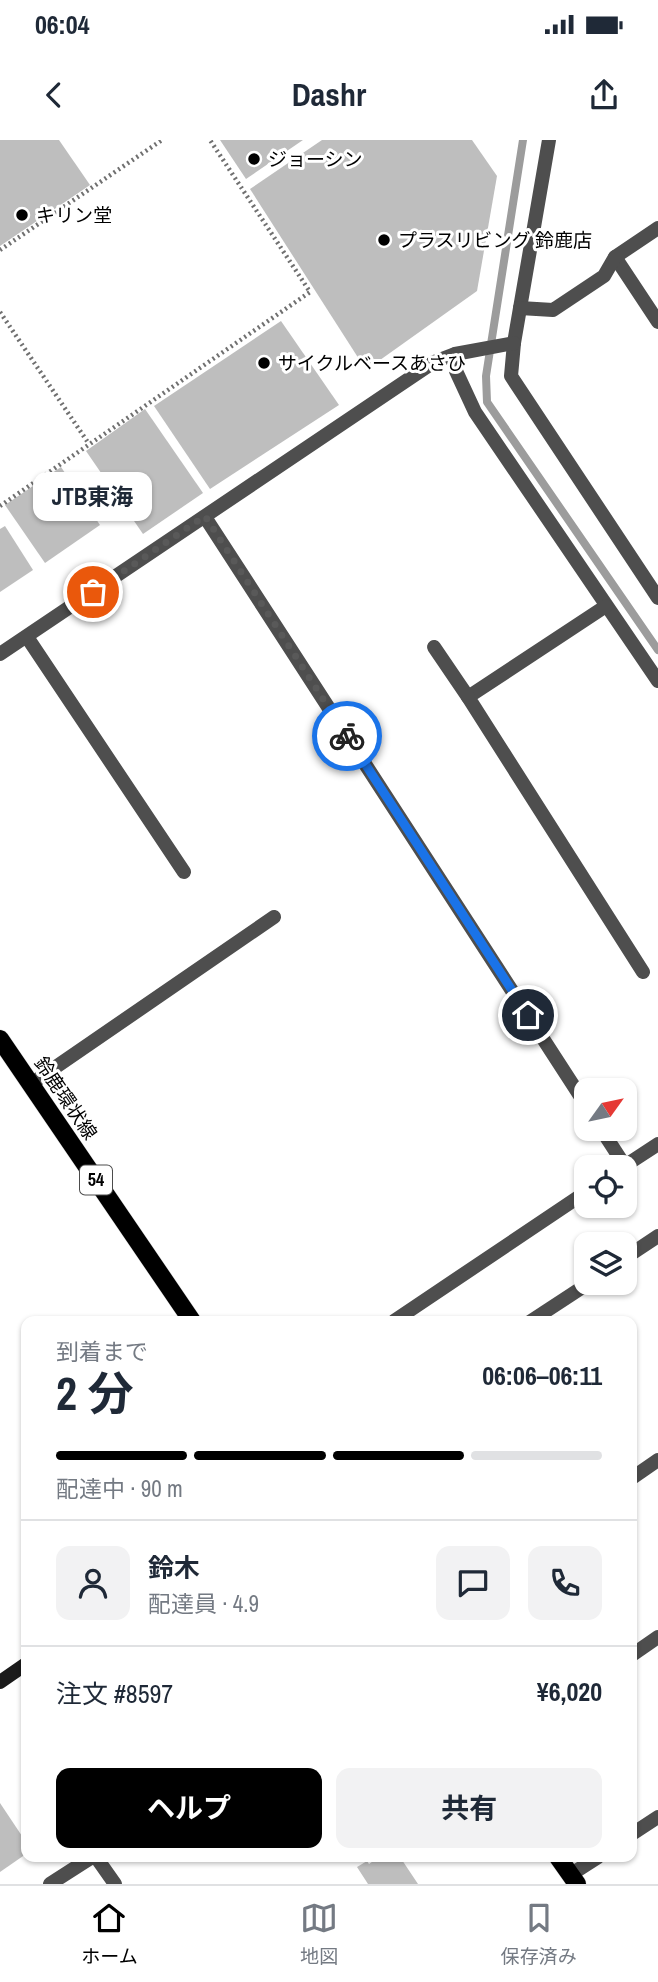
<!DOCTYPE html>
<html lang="ja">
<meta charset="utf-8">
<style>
:root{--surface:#fff;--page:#f2f2f3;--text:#1f2937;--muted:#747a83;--line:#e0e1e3;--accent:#000}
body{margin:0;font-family:"Archivo Narrow","Noto Sans JP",sans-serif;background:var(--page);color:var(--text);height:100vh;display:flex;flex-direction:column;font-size:26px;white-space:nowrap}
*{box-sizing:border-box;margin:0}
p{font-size:23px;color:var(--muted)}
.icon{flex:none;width:38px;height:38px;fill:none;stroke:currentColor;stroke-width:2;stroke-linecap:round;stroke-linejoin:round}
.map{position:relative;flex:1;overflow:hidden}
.details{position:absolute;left:21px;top:1176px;width:616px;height:546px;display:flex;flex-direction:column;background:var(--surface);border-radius:14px;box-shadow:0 2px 5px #0004}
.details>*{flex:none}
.needle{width:46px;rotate:57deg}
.fabs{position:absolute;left:574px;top:938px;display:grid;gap:14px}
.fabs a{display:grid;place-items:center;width:63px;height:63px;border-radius:14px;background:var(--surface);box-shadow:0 2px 5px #0004;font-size:35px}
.pin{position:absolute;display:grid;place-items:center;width:60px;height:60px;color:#fff;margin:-30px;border:4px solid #fff;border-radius:50%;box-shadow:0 2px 7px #0007}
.courier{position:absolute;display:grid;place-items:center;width:70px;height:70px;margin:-35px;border:5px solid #1a73e8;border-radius:50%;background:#fff;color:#222;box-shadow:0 2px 9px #0007}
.bubble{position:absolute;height:49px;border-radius:14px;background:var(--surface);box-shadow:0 2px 5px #0004;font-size:23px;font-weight:700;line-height:49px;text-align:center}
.summary em{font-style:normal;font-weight:700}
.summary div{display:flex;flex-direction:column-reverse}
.summary{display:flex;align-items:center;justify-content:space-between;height:119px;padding:0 35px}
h1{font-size:46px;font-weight:700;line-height:52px}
.bar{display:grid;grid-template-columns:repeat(4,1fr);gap:10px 7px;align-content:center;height:84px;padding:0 35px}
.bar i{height:9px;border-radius:5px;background:var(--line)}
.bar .current{background:var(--accent)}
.bar p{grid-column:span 4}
.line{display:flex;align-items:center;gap:18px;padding:0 35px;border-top:2px solid var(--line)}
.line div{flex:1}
.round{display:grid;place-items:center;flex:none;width:74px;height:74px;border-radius:14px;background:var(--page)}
.button{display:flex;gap:14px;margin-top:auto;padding:14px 35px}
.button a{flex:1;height:80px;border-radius:14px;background:var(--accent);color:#fff;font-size:28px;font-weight:700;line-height:80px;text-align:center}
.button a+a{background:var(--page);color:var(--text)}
.status{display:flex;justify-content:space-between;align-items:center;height:49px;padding:0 35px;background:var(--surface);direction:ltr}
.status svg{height:19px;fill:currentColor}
header{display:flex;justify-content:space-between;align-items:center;height:91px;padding:0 35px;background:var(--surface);font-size:32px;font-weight:700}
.tab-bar{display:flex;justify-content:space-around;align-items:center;height:98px;border-top:2px solid var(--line);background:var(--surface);font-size:19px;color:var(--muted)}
.tab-bar a{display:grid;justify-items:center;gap:4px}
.tab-bar .current{color:var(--accent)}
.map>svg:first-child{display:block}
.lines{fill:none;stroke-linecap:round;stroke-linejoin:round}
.stream{stroke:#9c9c9c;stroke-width:8}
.building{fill:#bebebe}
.primary-casing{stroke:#dbdbdb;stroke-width:19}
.path{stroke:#707070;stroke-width:4.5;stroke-dasharray:2 3.5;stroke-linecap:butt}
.service{stroke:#4e4e4e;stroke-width:14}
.minor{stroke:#4e4e4e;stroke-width:14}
.tertiary{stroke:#4e4e4e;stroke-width:14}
.secondary{stroke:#1b1b1b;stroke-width:14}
.primary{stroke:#000;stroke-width:18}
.done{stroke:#595959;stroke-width:7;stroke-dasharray:0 12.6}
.route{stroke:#1a73e8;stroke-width:9}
.poi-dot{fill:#000;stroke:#fff;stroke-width:2.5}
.labels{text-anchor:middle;stroke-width:6;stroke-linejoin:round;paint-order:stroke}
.shield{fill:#fff;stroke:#4c4c4c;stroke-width:2}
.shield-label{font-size:18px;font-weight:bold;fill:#000}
.poi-label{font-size:19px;fill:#000;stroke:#fff;text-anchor:start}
.street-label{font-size:19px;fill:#000;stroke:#fff}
</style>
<div class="status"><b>06:04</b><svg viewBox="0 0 49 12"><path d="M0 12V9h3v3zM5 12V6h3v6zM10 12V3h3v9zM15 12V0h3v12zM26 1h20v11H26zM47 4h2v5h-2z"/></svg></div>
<header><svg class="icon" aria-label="back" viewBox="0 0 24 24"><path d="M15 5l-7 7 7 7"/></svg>Dashr<svg class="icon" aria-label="share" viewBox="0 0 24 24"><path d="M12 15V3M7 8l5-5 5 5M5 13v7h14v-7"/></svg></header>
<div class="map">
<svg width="658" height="1744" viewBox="0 0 658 1744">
<rect width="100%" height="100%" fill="#fff"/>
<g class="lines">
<!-- stream -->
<polyline class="stream" points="523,0 486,236 487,262 658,510"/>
</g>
<!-- building -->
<g class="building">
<polygon points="0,0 59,0 90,45 0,106"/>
<polygon points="220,0 303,0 246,39"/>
<polygon points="322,0 472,0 497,36 477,151 366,230 250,49"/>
<polygon points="281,181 339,265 210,349 154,266"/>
<polygon points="145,269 203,353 143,394 86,311"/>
<polygon points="61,327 100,385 45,423 5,365"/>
<polygon points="5,386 33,430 0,452 0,389"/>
<polygon points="0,1663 26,1702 26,1714 0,1732"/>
<polygon points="379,1717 382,1717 384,1720 388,1717 400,1717 418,1744 368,1744 357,1727 367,1721 369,1724"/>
</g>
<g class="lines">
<defs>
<g id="primary">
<polyline points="0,899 192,1181"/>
<polyline points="558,1717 577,1744"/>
</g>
</defs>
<!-- primary casing -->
<use href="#primary" class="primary-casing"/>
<!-- path -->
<g class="path">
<polyline points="0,110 162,0"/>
<polyline points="0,172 89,304"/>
<polyline points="0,366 310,152 210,0"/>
</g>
<!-- service -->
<g class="service">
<polyline points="96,1717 115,1744"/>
<polyline points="50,1744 92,1717"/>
</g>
<!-- minor -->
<g class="minor">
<polyline points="549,0 514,203 511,236 658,458"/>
<polyline points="615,117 658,182"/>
<polyline points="520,168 553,170 604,136 615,117 658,88"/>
<polyline points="455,214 456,231 475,272 658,541"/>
<polyline points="205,377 586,965"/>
<polyline points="606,466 468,557 643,832"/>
<polyline points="27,497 184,732"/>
<polyline points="434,507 468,557"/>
<polyline points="0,514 434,222 455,214 514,203"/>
<polyline points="31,944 274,777"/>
<polyline points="601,989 625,1026"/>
<polyline points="623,1027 658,1004"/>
<polyline points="394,1181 586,1052"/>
<polyline points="632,1338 658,1320"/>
<polyline points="632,1515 658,1497"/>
<polyline points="632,1694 658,1677"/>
<polyline points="570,1735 598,1717"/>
</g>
<!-- tertiary -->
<g class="tertiary">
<polyline points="625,1118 658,1096"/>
<polyline points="531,1181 589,1143"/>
</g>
<!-- secondary -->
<polyline class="secondary" points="0,1542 26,1524"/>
<!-- primary -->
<use href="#primary" class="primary"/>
</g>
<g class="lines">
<!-- done -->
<polyline class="done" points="93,452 205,376 347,596"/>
<!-- route -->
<polyline class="route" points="347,596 528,875"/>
</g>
<!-- markers -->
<g class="poi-dot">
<circle cx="254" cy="19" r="7"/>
<circle cx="22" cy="75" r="7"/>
<circle cx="384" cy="100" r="7"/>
<circle cx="264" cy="223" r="7"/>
</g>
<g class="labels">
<!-- shield labels -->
<rect class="shield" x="80" y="1025.5" width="32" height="29" rx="5"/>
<g class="shield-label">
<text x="96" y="1046">54</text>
</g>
<!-- poi labels -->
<g class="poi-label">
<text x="268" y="26">ジョーシン</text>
<text x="36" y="82">キリン堂</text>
<text x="398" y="107">プラスリビング 鈴鹿店</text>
<text x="278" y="230">サイクルベースあさひ</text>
</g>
<!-- street labels -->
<g class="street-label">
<text transform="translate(66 958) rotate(56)" y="7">鈴鹿環状線</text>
</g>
</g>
</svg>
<div class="fabs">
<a><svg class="needle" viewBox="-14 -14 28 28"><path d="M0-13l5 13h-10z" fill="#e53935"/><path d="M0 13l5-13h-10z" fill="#747a83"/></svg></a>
<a><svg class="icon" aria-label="locate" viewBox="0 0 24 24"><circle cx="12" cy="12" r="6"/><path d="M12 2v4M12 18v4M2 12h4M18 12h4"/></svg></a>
<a><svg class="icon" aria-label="layers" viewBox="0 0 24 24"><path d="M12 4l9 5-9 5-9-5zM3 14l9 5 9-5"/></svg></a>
</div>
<div class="pin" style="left:93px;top:452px;background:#ea580c"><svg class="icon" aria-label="bag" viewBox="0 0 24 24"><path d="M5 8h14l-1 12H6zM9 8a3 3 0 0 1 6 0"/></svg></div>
<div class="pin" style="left:528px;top:875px;background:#1f2937"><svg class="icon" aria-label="home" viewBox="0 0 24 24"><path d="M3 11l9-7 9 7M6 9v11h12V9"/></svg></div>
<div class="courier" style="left:347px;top:596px"><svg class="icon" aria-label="bike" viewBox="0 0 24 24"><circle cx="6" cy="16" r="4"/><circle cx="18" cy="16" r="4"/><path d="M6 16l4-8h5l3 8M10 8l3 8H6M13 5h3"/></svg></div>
<div class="bubble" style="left:33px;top:332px;width:119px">JTB東海</div>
<section class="details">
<div class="summary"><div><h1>2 分</h1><p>到着まで</p></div><em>06:06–06:11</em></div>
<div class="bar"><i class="current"></i><i class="current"></i><i class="current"></i><i></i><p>配達中 · 90 m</p></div>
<div class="line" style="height:126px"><a class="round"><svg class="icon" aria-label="person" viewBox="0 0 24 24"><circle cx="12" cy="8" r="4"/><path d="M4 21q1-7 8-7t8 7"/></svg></a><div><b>鈴木</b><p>配達員 · 4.9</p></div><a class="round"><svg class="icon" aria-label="chat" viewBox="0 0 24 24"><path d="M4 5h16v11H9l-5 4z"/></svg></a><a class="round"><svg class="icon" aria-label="phone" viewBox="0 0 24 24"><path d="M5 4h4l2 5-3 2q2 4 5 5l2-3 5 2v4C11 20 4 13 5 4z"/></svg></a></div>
<div class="line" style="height:91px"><div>注文 #8597</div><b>¥6,020</b></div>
<div class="button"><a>ヘルプ</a><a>共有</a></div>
</section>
</div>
<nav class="tab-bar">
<a class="current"><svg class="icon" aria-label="home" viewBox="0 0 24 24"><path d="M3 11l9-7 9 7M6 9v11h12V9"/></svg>ホーム</a>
<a><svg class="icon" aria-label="map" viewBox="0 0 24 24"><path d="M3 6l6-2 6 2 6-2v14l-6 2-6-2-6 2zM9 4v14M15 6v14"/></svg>地図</a>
<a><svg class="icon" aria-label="saved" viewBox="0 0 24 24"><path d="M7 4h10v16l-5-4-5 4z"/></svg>保存済み</a>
</nav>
